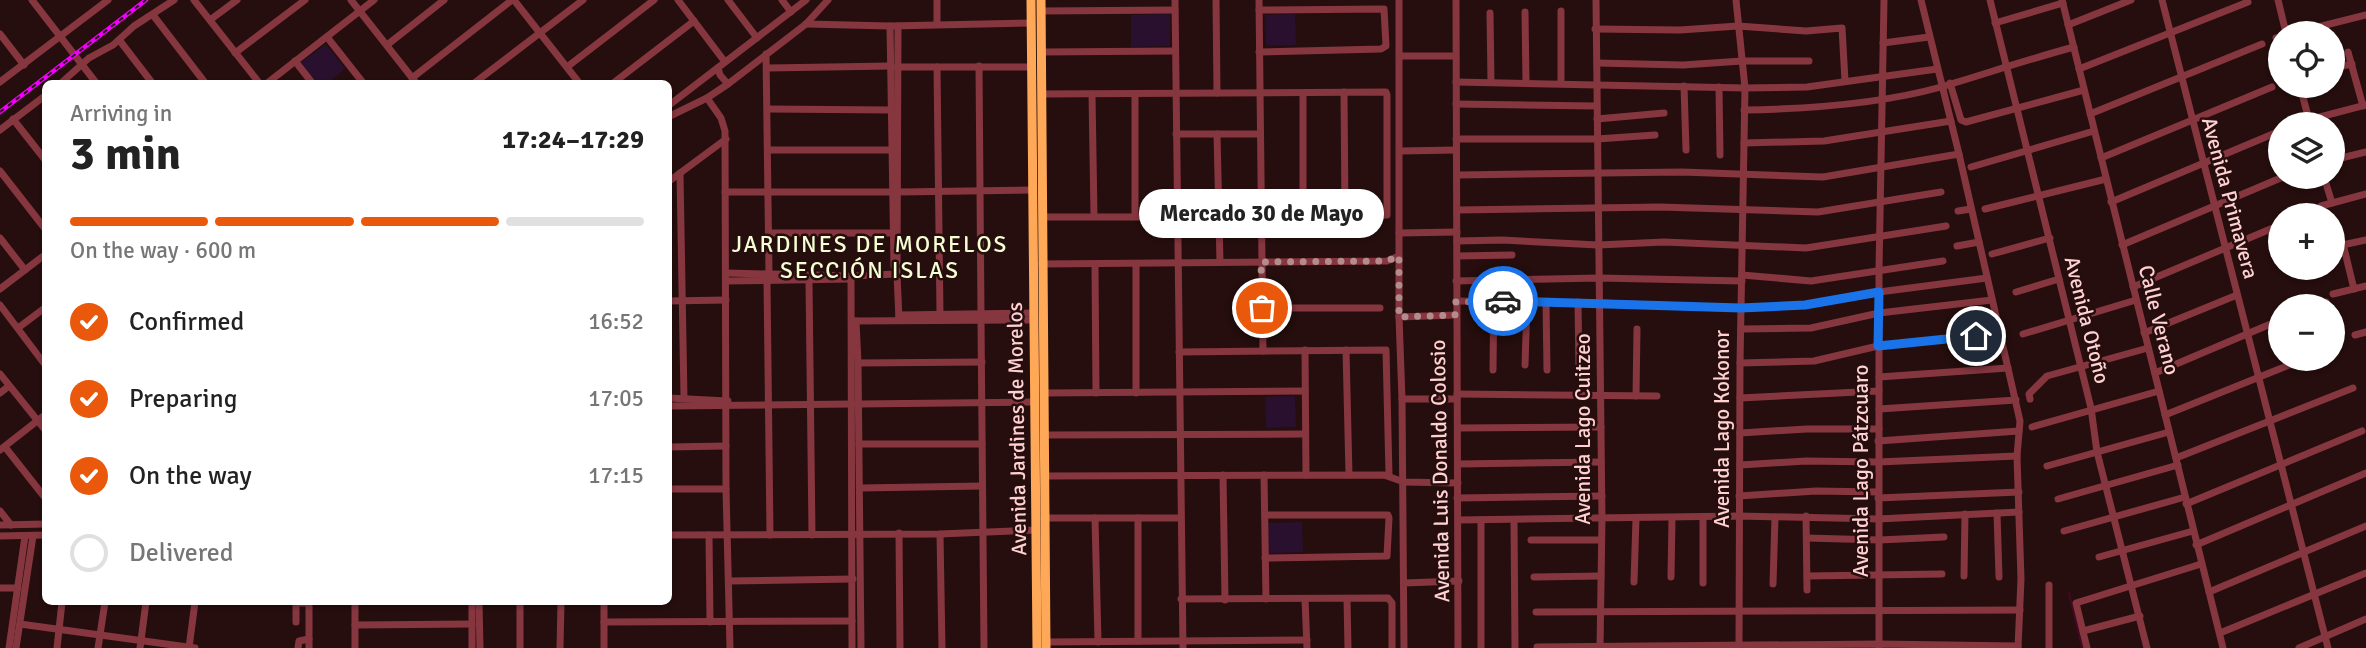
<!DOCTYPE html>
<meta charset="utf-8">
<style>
:root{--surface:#fff;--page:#f6f6f6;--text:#222;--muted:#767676;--line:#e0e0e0;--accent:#ea580c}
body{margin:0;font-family:Signika,sans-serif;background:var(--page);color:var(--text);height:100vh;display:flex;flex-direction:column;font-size:26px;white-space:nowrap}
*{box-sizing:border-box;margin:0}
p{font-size:23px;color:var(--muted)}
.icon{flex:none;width:38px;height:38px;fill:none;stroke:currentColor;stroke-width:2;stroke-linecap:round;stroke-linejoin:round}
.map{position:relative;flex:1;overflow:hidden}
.drawer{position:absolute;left:42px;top:80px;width:630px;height:525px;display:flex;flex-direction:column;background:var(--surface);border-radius:10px;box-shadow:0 2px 5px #0004}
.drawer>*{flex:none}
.tools{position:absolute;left:2268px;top:21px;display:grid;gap:14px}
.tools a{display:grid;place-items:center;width:77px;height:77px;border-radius:50%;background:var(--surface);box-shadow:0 2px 5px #0004;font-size:35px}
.pin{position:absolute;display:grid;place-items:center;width:60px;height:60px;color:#fff;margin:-30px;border:4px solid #fff;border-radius:50%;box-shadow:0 2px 7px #0007}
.courier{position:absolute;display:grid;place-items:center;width:70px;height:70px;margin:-35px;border:5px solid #1a73e8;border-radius:50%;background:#fff;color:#222;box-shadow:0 2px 9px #0007}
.bubble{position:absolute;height:49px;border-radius:24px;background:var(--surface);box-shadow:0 2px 5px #0004;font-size:23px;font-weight:700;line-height:49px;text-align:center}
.head em{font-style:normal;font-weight:700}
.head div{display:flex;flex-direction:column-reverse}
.head{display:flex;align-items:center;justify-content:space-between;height:119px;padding:0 28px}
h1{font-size:46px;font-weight:700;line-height:52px}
.bar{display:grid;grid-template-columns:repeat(4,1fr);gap:10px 7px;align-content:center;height:84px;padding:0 28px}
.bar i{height:9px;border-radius:5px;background:var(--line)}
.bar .selected{background:var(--accent)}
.bar p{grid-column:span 4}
ol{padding:0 28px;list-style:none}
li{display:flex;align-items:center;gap:21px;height:77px}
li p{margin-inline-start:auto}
li .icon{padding:7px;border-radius:50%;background:var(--accent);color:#fff;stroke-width:4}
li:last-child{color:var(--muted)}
li i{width:38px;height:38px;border:4px solid var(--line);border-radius:50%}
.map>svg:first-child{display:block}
.green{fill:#29102f}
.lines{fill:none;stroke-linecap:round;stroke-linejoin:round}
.stream{stroke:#440726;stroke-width:2}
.minor{stroke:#86363f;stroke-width:7}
.major{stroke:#ffa858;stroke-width:9}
.rail-casing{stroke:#f000fc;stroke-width:4.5}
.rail{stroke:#250e0d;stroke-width:2;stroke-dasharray:5;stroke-linecap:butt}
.done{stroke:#b38d8d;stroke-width:7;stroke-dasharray:0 12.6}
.route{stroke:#1a73e8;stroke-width:9}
.labels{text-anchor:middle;stroke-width:5;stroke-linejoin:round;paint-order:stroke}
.street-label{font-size:21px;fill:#ffd1d2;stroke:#250e0d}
.neighbourhood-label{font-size:23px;letter-spacing:2px;fill:#f5ffd3;stroke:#250e0d}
</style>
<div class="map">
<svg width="2366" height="648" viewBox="0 0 2366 648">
<rect width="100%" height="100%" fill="#250e0d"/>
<!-- green -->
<g class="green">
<polygon points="1170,14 1170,46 1131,47 1131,15"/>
<polygon points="1295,14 1296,45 1266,46 1265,15"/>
<polygon points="326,44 345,69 326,84 316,84 300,63"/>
<polygon points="1295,396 1296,427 1266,428 1265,397"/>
<polygon points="1302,522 1303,552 1269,553 1267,523"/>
</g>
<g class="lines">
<!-- stream -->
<polyline class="stream" points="2069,593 2082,648"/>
<!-- minor -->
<g class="minor">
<polyline points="32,0 97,84"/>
<polyline points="194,0 260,84"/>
<polyline points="351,0 417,84"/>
<polyline points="514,0 580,84"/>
<polyline points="678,0 725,62"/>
<polyline points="728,0 757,38"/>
<polyline points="782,0 791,12"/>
<polyline points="1175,0 1183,648"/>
<polyline points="1216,0 1217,93"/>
<polyline points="1259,0 1263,351"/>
<polyline points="1399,0 1399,317 1402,399 1404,648"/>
<polyline points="1456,0 1458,648"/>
<polyline points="1596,0 1602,519 1600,648"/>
<polyline points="1736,0 1745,88 1740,363 1739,648"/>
<polyline points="1921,0 1959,154 2020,421 2017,456 2021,579 2018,648"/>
<polyline points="1990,0 2091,408 2097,452 2147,648"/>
<polyline points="2062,0 2223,648"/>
<polyline points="2162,0 2328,648"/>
<polyline points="2278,0 2286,33"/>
<polyline points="1259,10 1384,9 1386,46 1381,49 1259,52"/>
<polyline points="1042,11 1175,10"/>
<polyline points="1525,12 1526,83"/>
<polyline points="1490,13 1491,82"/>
<polyline points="153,15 206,84"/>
<polyline points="210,20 237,0"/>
<polyline points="1995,23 2063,3"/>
<polyline points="806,24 890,26 1031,23"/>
<polyline points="937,24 937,0"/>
<polyline points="2068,25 2131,0"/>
<polyline points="890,26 894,266"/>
<polyline points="898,26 897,274 899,320"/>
<polyline points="1595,29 1680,30 1738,26 1806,31 1842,28 1845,81"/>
<polyline points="2294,33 2366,15"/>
<polyline points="0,34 24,65"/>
<polyline points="327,37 364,84"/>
<polyline points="2276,38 2280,37"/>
<polyline points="120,41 153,84"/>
<polyline points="1883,43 1929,37"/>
<polyline points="387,45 444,0"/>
<polyline points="1042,52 1175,51"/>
<polyline points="2348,52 2363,106"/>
<polyline points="235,53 305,0"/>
<polyline points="766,54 769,274"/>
<polyline points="1400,56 1455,56"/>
<polyline points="295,61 313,84"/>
<polyline points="1597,63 1683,65 1742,61 1809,61"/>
<polyline points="979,66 981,314"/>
<polyline points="567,67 654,0"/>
<polyline points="897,67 1032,67"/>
<polyline points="937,67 940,315"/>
<polyline points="718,68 720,75 728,84"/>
<polyline points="768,68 890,66"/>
<polyline points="2333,68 2352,64"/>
<polyline points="2079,69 2248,2"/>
<polyline points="412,78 512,0"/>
<polyline points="0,82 108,0"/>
<polyline points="1456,82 1745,88 1807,87 1937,69"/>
<polyline points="1561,83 1561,11"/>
<polyline points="1950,83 1961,120 1966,122 2084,90"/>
<polyline points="60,84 89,58 113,45 134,26 174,0"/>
<polyline points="266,84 374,0"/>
<polyline points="473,84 583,0"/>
<polyline points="612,84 694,21"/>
<polyline points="1684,86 1686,150"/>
<polyline points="2300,86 2309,120"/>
<polyline points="1719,87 1720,155"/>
<polyline points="1344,92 1345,216"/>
<polyline points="1042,94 1386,92 1387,95 1387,215 1261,216"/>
<polyline points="1092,94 1094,216"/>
<polyline points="1135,94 1135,216"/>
<polyline points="707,98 721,118 725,131 726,489 730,648"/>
<polyline points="1456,104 1596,106"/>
<polyline points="668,106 806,0"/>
<polyline points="768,109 891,110"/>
<path d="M 1744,110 C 1807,109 1880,104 1941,87 C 1985,74 2029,59 2074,47"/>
<polyline points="2090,114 2262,44"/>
<polyline points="668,117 707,98 728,84 806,24 828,0"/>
<polyline points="13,119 46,161"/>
<polyline points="1597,119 1664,113"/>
<polyline points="2293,124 2366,105"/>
<polyline points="0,130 46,95"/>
<polyline points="1176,134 1260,134"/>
<polyline points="1217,134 1220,262"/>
<polyline points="1456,139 1597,139 1655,135"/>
<polyline points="1744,143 1824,141 1951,121"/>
<polyline points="768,150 891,150"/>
<polyline points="1400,151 1456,150"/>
<polyline points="2101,158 2272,87"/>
<polyline points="2333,160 2366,152"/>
<polyline points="1971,167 2094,131"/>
<polyline points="0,171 46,230"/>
<polyline points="680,173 684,398"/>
<polyline points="1457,175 1682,172 1823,177 1959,154"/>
<polyline points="2324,177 2332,203"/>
<polyline points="668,182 726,139"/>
<polyline points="725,192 892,192"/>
<polyline points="899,192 1033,190"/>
<polyline points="2111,202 2280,131"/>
<polyline points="2321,206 2366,194"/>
<polyline points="1985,209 2106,179"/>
<polyline points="1457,210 1660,207 1818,212 1941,192"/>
<polyline points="1958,211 1971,209"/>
<polyline points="1303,216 1303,93"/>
<polyline points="1043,217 1177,217"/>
<polyline points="769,233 892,233"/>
<polyline points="1399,233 1457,232"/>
<polyline points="0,238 25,270"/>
<polyline points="1457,241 1502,240 1598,245 1664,242 1806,248 1946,226"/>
<polyline points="2343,244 2354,289"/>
<polyline points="2122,245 2283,177"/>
<polyline points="1957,246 1979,242"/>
<polyline points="2333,247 2366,240"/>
<polyline points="1992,254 2050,238"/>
<polyline points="1457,256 1512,255"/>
<polyline points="1042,264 1387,261 1399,256"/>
<polyline points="1136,264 1136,393"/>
<polyline points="1095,265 1096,393"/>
<polyline points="726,273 851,276 897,274"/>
<polyline points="1742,275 1811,281 1943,261"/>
<polyline points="851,276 852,648"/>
<polyline points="726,281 851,279"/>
<polyline points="809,281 812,535"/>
<polyline points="1456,281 1599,278 1742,281"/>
<polyline points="767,282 770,535"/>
<polyline points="2133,287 2280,225"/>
<polyline points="0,289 46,254"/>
<polyline points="2016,292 2059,279"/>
<polyline points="2333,294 2366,286"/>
<polyline points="668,301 726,300"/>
<polyline points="1456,301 1600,303 1741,308 1805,305 1879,292 1987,278"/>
<polyline points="1546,302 1547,370"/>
<polyline points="1578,302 1579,372"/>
<polyline points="0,305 46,366"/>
<polyline points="2315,306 2326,302"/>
<polyline points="1262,308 1380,308"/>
<polyline points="899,315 1034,313"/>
<polyline points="1399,317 1456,315"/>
<polyline points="853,321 1034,320"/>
<polyline points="856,321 858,363 861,648"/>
<polyline points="981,321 984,648"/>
<polyline points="18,328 46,307"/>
<polyline points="1741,329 1811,328 1879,313 1992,300"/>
<polyline points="2144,333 2237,295"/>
<polyline points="2023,334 2136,300"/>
<polyline points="2355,335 2366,332"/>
<polyline points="2333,347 2338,345"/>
<polyline points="1305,350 1306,475"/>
<polyline points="1346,350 1349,475"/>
<polyline points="1179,352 1386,350 1389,475"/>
<polyline points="858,363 982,362"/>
<polyline points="1740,363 1814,361 1878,346 2001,334"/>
<polyline points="1525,365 1527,302"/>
<polyline points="1493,370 1494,281"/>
<polyline points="2155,373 2280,320"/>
<polyline points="0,374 46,431"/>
<polyline points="1879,377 2008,368"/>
<polyline points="0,393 9,386"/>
<polyline points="1044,393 1305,391"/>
<polyline points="1457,394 1657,396"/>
<polyline points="1636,396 1637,329"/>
<polyline points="668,398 728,401"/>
<polyline points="1740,398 1879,391"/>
<polyline points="1402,399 1457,399"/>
<polyline points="2030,399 2029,394 2047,376 2148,348"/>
<polyline points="859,404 1033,402"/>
<polyline points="668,406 852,404"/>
<polyline points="1879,409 2016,400"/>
<polyline points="2165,415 2304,359"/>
<polyline points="2032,427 2159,391"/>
<polyline points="1458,428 1601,427"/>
<polyline points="1740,433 1807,429 1879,429"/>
<polyline points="1044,435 1305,434"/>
<polyline points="1878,441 2019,431"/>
<polyline points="859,444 982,444"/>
<polyline points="5,447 46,499"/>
<polyline points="668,447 726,446"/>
<polyline points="0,450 46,414"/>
<polyline points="2176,458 2353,388"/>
<polyline points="1458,464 1601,462"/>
<polyline points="1740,465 1806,461 1878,462 2017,456"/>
<polyline points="2047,466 2169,432"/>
<polyline points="1223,475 1225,600"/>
<polyline points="1264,475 1266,599"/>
<polyline points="1045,476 1384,475 1404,482 1458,483"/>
<polyline points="860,488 982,486"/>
<polyline points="668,489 726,489"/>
<polyline points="1739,496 1816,491 1878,492"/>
<polyline points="1457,498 1602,496"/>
<polyline points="1878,498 2019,492"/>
<polyline points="2058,499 2178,465"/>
<polyline points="2186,504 2362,431"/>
<polyline points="0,511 11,525"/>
<polyline points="1997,513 1999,577"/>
<polyline points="1265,515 1388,515 1389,518 1387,556 1265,558"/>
<polyline points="1806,516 1807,590"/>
<polyline points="1703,517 1703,583"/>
<polyline points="1044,518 1180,518"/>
<polyline points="1095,518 1098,642"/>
<polyline points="1138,518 1138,641"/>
<polyline points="1458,520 1739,516 1878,519 2019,512"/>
<polyline points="1481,520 1481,648"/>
<polyline points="1514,520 1515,648"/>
<polyline points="0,525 46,524"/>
<polyline points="2064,531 2185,497"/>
<polyline points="899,533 900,648"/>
<polyline points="940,534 942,648"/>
<polyline points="668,535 940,534 1036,530"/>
<polyline points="709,535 710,622"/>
<polyline points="0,536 46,535"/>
<polyline points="1807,538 1879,540 1944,537"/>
<polyline points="1531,540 1601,540"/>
<polyline points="2196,545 2366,473"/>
<polyline points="2099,557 2193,531"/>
<polyline points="1807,576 1942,574"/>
<polyline points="1964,576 1965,514"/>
<polyline points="1534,577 1601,576"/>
<polyline points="1671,577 1672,518"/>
<polyline points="729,581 853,579"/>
<polyline points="1634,582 1636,518"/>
<polyline points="1404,583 1459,581"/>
<polyline points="1773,584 1775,517"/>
<polyline points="0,588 18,588"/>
<polyline points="2209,592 2366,526"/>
<polyline points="1181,599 1388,598 1392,603 1392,648"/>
<polyline points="1305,599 1307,648"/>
<polyline points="1347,599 1348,648"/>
<polyline points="309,602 309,648"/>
<polyline points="355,602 355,648"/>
<polyline points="472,602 472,648"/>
<polyline points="479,602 480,648"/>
<polyline points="604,602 604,648"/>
<polyline points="1536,612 2020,610"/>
<polyline points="296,622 296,603 309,603"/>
<polyline points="604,622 852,621"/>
<polyline points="20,624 195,648"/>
<polyline points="355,625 472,624"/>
<polyline points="2083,631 2140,616"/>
<polyline points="2220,633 2366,573"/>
<polyline points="1046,642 1307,640"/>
<polyline points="1537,647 1879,644 2018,646"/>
<polyline points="9,648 25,536"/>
<polyline points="16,648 33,536"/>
<polyline points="57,648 62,602"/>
<polyline points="98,648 105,602"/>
<polyline points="140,648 146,602"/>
<polyline points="189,648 195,602"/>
<polyline points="298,648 299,641 309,639"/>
<polyline points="520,648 520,602"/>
<polyline points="560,648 561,602"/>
<polyline points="1879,648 1879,270 1884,0"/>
<polyline points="2049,648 2049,585"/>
<polyline points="2087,648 2076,603 2201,564"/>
<polyline points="2299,648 2366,619"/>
</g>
<!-- major -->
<g class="major">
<polyline points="1031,0 1037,648"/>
<polyline points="1041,0 1046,648"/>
</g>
<defs>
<polyline id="rail" points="0,112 146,0"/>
</defs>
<!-- rail casing -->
<use href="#rail" class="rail-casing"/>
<!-- rail -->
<use href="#rail" class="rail"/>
</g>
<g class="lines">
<!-- done -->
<polyline class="done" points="1262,308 1261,262 1387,261 1399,256 1399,317 1455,315 1456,302 1503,301"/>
<!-- route -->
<polyline class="route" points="1503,301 1741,308 1805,305 1879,292 1878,346 1976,336"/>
</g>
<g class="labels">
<!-- street labels -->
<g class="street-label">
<text transform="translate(2230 198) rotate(75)" y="7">Avenida Primavera</text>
<text transform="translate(2087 320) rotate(76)" y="7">Avenida Otoño</text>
<text transform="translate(2159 320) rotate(76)" y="7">Calle Verano</text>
<text transform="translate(1017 429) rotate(-91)" y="7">Avenida Jardines de Morelos</text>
<text transform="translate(1583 429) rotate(-90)" y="7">Avenida Lago Cuitzeo</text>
<text transform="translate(1722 429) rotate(-90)" y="7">Avenida Lago Kokonor</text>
<text transform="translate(1440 471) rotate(-91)" y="7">Avenida Luis Donaldo Colosio</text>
<text transform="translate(1861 471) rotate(-90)" y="7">Avenida Lago Pátzcuaro</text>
</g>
<!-- neighbourhood labels -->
<g class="neighbourhood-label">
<text x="870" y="252">JARDINES DE MORELOS<tspan x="870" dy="26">SECCIÓN ISLAS</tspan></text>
</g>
</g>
</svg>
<div class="tools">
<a><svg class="icon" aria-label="locate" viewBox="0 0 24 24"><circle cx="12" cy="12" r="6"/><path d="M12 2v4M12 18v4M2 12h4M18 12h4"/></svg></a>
<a><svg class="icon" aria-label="layers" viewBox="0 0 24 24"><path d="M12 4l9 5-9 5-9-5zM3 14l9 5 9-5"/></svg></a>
<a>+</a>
<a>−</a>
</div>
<div class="pin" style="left:1262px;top:308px;background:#ea580c"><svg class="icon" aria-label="bag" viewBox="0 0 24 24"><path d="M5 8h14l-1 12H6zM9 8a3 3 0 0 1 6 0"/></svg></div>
<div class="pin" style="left:1976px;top:336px;background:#1f2937"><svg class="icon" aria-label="home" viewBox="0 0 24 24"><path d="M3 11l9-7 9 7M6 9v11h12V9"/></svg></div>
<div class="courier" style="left:1503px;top:301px"><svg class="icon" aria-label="car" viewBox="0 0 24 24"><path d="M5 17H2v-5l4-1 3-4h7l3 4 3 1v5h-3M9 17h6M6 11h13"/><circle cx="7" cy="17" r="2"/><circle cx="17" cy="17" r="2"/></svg></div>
<div class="bubble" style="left:1139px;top:189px;width:245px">Mercado 30 de Mayo</div>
<section class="drawer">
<div class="head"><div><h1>3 min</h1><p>Arriving in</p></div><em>17:24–17:29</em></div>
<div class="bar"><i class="selected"></i><i class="selected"></i><i class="selected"></i><i></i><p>On the way · 600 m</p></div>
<ol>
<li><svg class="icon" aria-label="check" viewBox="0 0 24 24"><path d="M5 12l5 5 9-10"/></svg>Confirmed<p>16:52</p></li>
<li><svg class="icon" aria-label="check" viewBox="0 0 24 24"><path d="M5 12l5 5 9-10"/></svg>Preparing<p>17:05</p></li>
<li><svg class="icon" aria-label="check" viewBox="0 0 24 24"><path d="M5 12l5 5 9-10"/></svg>On the way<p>17:15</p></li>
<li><i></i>Delivered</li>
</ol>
</section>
</div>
